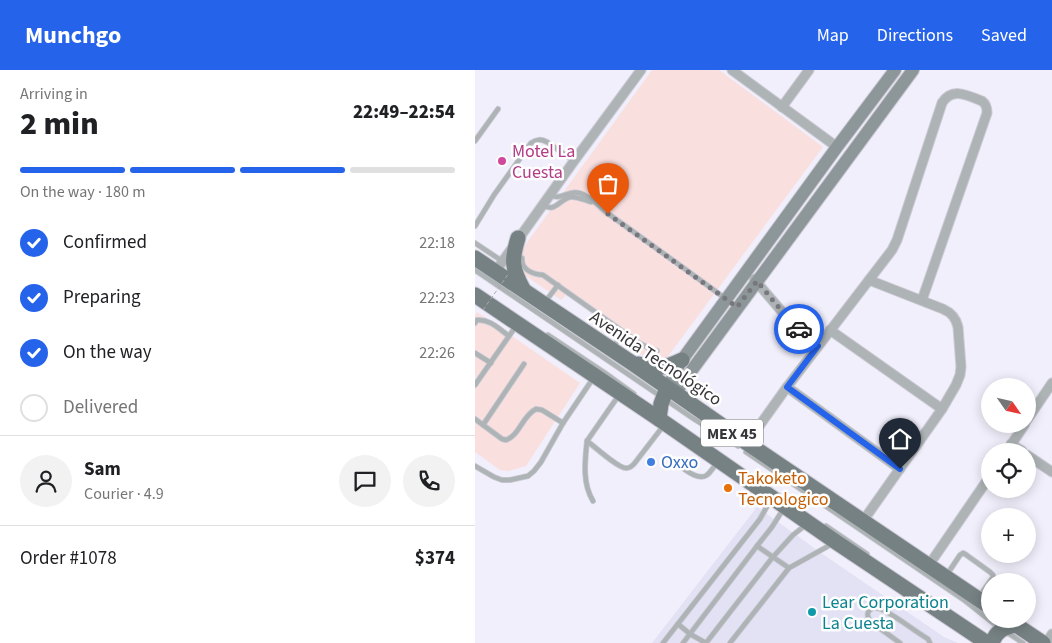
<!DOCTYPE html>
<meta charset="utf-8">
<style>
:root{--surface:#fff;--page:#f2f2f2;--text:#202124;--muted:#757577;--line:#e0e0e0;--accent:#2563eb}
body{margin:0;font-family:"Source Sans 3",sans-serif;background:var(--page);color:var(--text);height:100vh;display:flex;flex-direction:column;font-size:19px;white-space:nowrap}
*{box-sizing:border-box;margin:0}
p{font-size:16px;color:var(--muted)}
.icon{flex:none;width:28px;height:28px;fill:none;stroke:currentColor;stroke-width:2;stroke-linecap:round;stroke-linejoin:round}
.map{position:relative;flex:1;overflow:hidden}
.sheet{display:flex;flex-direction:column;background:var(--surface);width:475px}
.sheet>*{flex:none}
.needle{width:32px;rotate:124deg}
.fabs{position:absolute;left:506px;top:308px;display:grid;gap:10px}
.fabs a{display:grid;place-items:center;width:55px;height:55px;border-radius:50%;background:var(--surface);box-shadow:0 2px 12px #0003;font-size:25px}
.pin{position:absolute;display:grid;place-items:center;width:42px;height:42px;color:#fff;margin:-51px -21px;border-radius:50% 50% 50% 0;rotate:-45deg;box-shadow:0 0 5px #0007}
.pin .icon{rotate:45deg}
.courier{position:absolute;display:grid;place-items:center;width:50px;height:50px;margin:-25px;border:4px solid #2563eb;border-radius:50%;background:#fff;color:#222;box-shadow:0 1px 6px #0007}
.summary em{font-style:normal;font-weight:800}
.summary div{display:flex;flex-direction:column-reverse}
.summary{display:flex;align-items:center;justify-content:space-between;height:85px;padding:0 20px}
h1{font-size:32px;font-weight:800;line-height:38px}
.bar{display:grid;grid-template-columns:repeat(4,1fr);gap:8px 5px;align-content:center;height:60px;padding:0 20px}
.bar i{height:6px;border-radius:4px;background:var(--line)}
.bar .on{background:var(--accent)}
.bar p{grid-column:span 4}
.line{display:flex;align-items:center;gap:12px;padding:0 20px;border-top:1px solid var(--line)}
.line div{flex:1}
.round{display:grid;place-items:center;flex:none;width:52px;height:52px;border-radius:26px;background:var(--page)}
ol{padding:0 20px;list-style:none}
li{display:flex;align-items:center;gap:15px;height:55px}
li p{margin-inline-start:auto}
li .icon{padding:5px;border-radius:50%;background:var(--accent);color:#fff;stroke-width:4}
li:last-child{color:var(--muted)}
li i{width:28px;height:28px;border:2px solid var(--line);border-radius:50%}
header{display:flex;align-items:center;gap:30px;box-sizing:border-box;height:70px;padding:0 25px;background:var(--accent);color:#fff}
header strong{font-size:24px}
nav{display:flex;gap:28px;margin-inline-start:auto;font-size:18px}
main{display:flex;flex:1;min-height:0}
.map>svg:first-child{display:block}
.commercial{fill:#fadfdf}
.built{fill:#e3e1f4}
.lines{fill:none;stroke-linecap:round;stroke-linejoin:round}
.lane-casing{stroke:#cbcad5;stroke-width:6}
.street-casing{stroke:#cbcad5;stroke-width:11}
.secondary-casing{stroke:#cbcad5;stroke-width:14}
.primary-casing{stroke:#cbcad5;stroke-width:17}
.lane{stroke:#aeb4b5;stroke-width:4.5}
.street{stroke:#aeb4b5;stroke-width:9}
.secondary{stroke:#8d9698;stroke-width:12}
.primary{stroke:#768184;stroke-width:15}
.path-bridge{stroke:#a9a9b2;stroke-width:1;stroke-dasharray:4 2.5;stroke-linecap:butt}
.done{stroke:#78777e;stroke-width:5;stroke-dasharray:0 9}
.route{stroke:#2563eb;stroke-width:6}
.hotel-dot{fill:#d1479c;stroke:#fefefe;stroke-width:2}
.shop-dot{fill:#3f7fe0;stroke:#fefefe;stroke-width:2}
.food-dot{fill:#e8710a;stroke:#fefefe;stroke-width:2}
.culture-dot{fill:#0f9aa8;stroke:#fefefe;stroke-width:2}
.labels{text-anchor:middle;stroke-width:5;stroke-linejoin:round;paint-order:stroke}
.shield{fill:#fefefe;stroke:#737376;stroke-width:1}
.shield-label{font-size:16px;font-weight:bold;fill:#37373b}
.hotel-label{font-size:18px;fill:#b23c85;stroke:#fefefe;text-anchor:start}
.street-label{font-size:18px;fill:#37373b;stroke:#fefefe}
.shop-label{font-size:18px;fill:#366cbe;stroke:#fefefe;text-anchor:start}
.food-label{font-size:18px;fill:#c56008;stroke:#fefefe;text-anchor:start}
.culture-label{font-size:18px;fill:#0d838f;stroke:#fefefe;text-anchor:start}
</style>
<header>
<strong>Munchgo</strong>
<nav><a>Map</a><a>Directions</a><a>Saved</a></nav>
</header>
<main>
<section class="sheet">
<div class="summary"><div><h1>2 min</h1><p>Arriving in</p></div><em>22:49–22:54</em></div>
<div class="bar"><i class="on"></i><i class="on"></i><i class="on"></i><i></i><p>On the way · 180 m</p></div>
<ol>
<li><svg class="icon" aria-label="check" viewBox="0 0 24 24"><path d="M5 12l5 5 9-10"/></svg>Confirmed<p>22:18</p></li>
<li><svg class="icon" aria-label="check" viewBox="0 0 24 24"><path d="M5 12l5 5 9-10"/></svg>Preparing<p>22:23</p></li>
<li><svg class="icon" aria-label="check" viewBox="0 0 24 24"><path d="M5 12l5 5 9-10"/></svg>On the way<p>22:26</p></li>
<li><i></i>Delivered</li>
</ol>
<div class="line" style="height:90px"><a class="round"><svg class="icon" aria-label="person" viewBox="0 0 24 24"><circle cx="12" cy="8" r="4"/><path d="M4 21q1-7 8-7t8 7"/></svg></a><div><b>Sam</b><p>Courier · 4.9</p></div><a class="round"><svg class="icon" aria-label="chat" viewBox="0 0 24 24"><path d="M4 5h16v11H9l-5 4z"/></svg></a><a class="round"><svg class="icon" aria-label="phone" viewBox="0 0 24 24"><path d="M5 4h4l2 5-3 2q2 4 5 5l2-3 5 2v4C11 20 4 13 5 4z"/></svg></a></div>
<div class="line" style="height:65px"><div>Order #1078</div><b>$374</b></div>
</section>
<div class="map">
<svg width="577" height="573" viewBox="0 0 577 573">
<rect width="100%" height="100%" fill="#f0effb"/>
<!-- commercial -->
<g class="commercial">
<polygon points="177,0 244,0 348,77 191,289 176,291 132,262 136,256 91,225 86,230 48,204 44,188 48,178"/>
<polygon points="2,242 105,313 51,396 34,401 25,400 0,382 0,245"/>
</g>
<!-- built -->
<polygon class="built" points="282,437 349,485 469,567 483,573 177,573"/>
<g class="lines">
<defs>
<g id="lane">
<polyline points="0,71 23,39"/>
<path d="M 75,125 C 87,132 95,116 111,126 C 120,131 127,139 135,145 C 174,173 213,201 251,229"/>
<path d="M 68,135 C 80,143 84,130 95,127 C 102,126 109,130 116,132"/>
<path d="M 0,156 L 19,125 L 56,73 C 62,69 66,69 72,72 L 99,91"/>
<polyline points="0,173 27,191"/>
<path d="M 47,188 C 46,200 58,204 68,205 L 164,273 L 178,280 L 182,281"/>
<polyline points="0,200 219,349 263,376"/>
<polyline points="70,232 83,215"/>
<path d="M 0,253 L 2,250 C 15,249 24,259 34,266"/>
<polyline points="73,265 130,303 159,324"/>
<polyline points="138,277 149,262"/>
<polyline points="0,283 16,293"/>
<polyline points="0,315 41,256"/>
<path d="M 144,325 L 112,371 C 119,376 145,400 152,398 C 155,398 157,396 159,394 L 189,355"/>
<path d="M 0,349 L 27,369 L 31,370 C 45,365 47,346 61,339 L 67,340 L 88,353 L 119,307"/>
<polyline points="8,355 49,294"/>
<path d="M 112,371 C 110,391 107,413 118,431"/>
<polyline points="271,382 489,530 518,553 548,573"/>
<path d="M 199,392 C 207,397 223,412 232,405 C 236,402 239,396 243,392"/>
<polyline points="0,396 19,407 27,410 35,410 53,406 59,401 66,392 88,353"/>
<polyline points="309,438 297,457 282,476 314,498"/>
<polyline points="351,456 392,484"/>
<polyline points="471,506 485,485 488,483 490,484 515,502 518,505 518,507 504,527"/>
<polyline points="203,554 215,564 231,573"/>
<polyline points="188,573 285,449 295,431"/>
<polyline points="208,573 282,476"/>
<polyline points="231,573 297,488 318,465 332,454"/>
<polyline points="255,573 314,498 357,474"/>
<path d="M 425,573 L 396,552 C 387,541 398,535 408,540 C 424,548 438,560 453,569 L 455,573"/>
</g>
<g id="street">
<polyline points="257,0 362,77"/>
<polyline points="307,37 334,0"/>
<polyline points="20,202 99,91 166,0"/>
<polyline points="279,209 315,251 343,276"/>
<polyline points="355,260 467,339"/>
<polyline points="312,317 425,399"/>
<polyline points="552,350 577,313"/>
<path d="M 272,373 L 312,317 L 417,180 L 422,170 L 467,33 C 477,17 492,25 507,31 C 511,34 512,37 512,43 L 447,230"/>
<polyline points="536,374 547,381"/>
<polyline points="532,381 550,354"/>
<polyline points="552,385 577,402"/>
<path d="M 388,451 L 467,339 L 481,315 L 485,305 L 486,297 L 483,257 C 481,248 477,243 468,239 L 394,210"/>
<polyline points="454,495 515,406"/>
<polyline points="571,573 577,564"/>
</g>
<g id="secondary">
<polyline points="192,318 207,290 362,77 420,0"/>
<polyline points="200,323 438,0"/>
</g>
<g id="primary">
<path d="M 43,168 C 36,191 37,198 48,219"/>
<polyline points="0,188 157,293 272,373 515,537"/>
<polyline points="0,225 184,349 361,472 512,573"/>
<path d="M 163,294 C 183,299 188,299 207,290"/>
<polyline points="184,349 186,334 192,318"/>
<polyline points="532,549 568,573"/>
<path d="M 517,573 C 521,561 529,557 541,555"/>
</g>
</defs>
<!-- lane casing -->
<use href="#lane" class="lane-casing"/>
<!-- street casing -->
<use href="#street" class="street-casing"/>
<!-- secondary casing -->
<use href="#secondary" class="secondary-casing"/>
<!-- primary casing -->
<use href="#primary" class="primary-casing"/>
<!-- lane -->
<use href="#lane" class="lane"/>
<!-- street -->
<use href="#street" class="street"/>
<!-- secondary -->
<use href="#secondary" class="secondary"/>
<!-- primary -->
<use href="#primary" class="primary"/>
<!-- path-bridge -->
<polyline class="path-bridge" points="8,240 34,203"/>
</g>
<g class="lines">
<!-- done -->
<polyline class="done" points="133,144 262,237 282,211 315,251 324,259"/>
<!-- route -->
<polyline class="route" points="324,259 343,276 312,317 425,399"/>
</g>
<!-- markers -->
<circle class="hotel-dot" cx="27" cy="91" r="5"/>
<circle class="shop-dot" cx="176" cy="392" r="5"/>
<circle class="food-dot" cx="253" cy="418" r="5"/>
<circle class="culture-dot" cx="337" cy="542" r="5"/>
<g class="labels">
<!-- shield labels -->
<rect class="shield" x="226" y="349.5" width="62" height="27" rx="4"/>
<g class="shield-label">
<text x="257" y="369">MEX 45</text>
</g>
<!-- hotel labels -->
<g class="hotel-label">
<text x="37" y="87">Motel La<tspan x="37" dy="21">Cuesta</tspan></text>
</g>
<!-- street labels -->
<g class="street-label">
<text transform="translate(181 288) rotate(34)" y="6">Avenida Tecnológico</text>
</g>
<!-- shop labels -->
<g class="shop-label">
<text x="186" y="398">Oxxo</text>
</g>
<!-- food labels -->
<g class="food-label">
<text x="263" y="414">Takoketo<tspan x="263" dy="21">Tecnologico</tspan></text>
</g>
<!-- culture labels -->
<g class="culture-label">
<text x="347" y="538">Lear Corporation<tspan x="347" dy="21">La Cuesta</tspan></text>
</g>
</g>
</svg>
<div class="fabs">
<a><svg class="needle" viewBox="-14 -14 28 28"><path d="M0-13l5 13h-10z" fill="#e53935"/><path d="M0 13l5-13h-10z" fill="#757577"/></svg></a>
<a><svg class="icon" aria-label="locate" viewBox="0 0 24 24"><circle cx="12" cy="12" r="6"/><path d="M12 2v4M12 18v4M2 12h4M18 12h4"/></svg></a>
<a>+</a>
<a>−</a>
</div>
<div class="pin" style="left:133px;top:144px;background:#ea580c"><svg class="icon" aria-label="bag" viewBox="0 0 24 24"><path d="M5 8h14l-1 12H6zM9 8a3 3 0 0 1 6 0"/></svg></div>
<div class="pin" style="left:425px;top:399px;background:#1f2937"><svg class="icon" aria-label="home" viewBox="0 0 24 24"><path d="M3 11l9-7 9 7M6 9v11h12V9"/></svg></div>
<div class="courier" style="left:324px;top:259px"><svg class="icon" aria-label="car" viewBox="0 0 24 24"><path d="M5 17H2v-5l4-1 3-4h7l3 4 3 1v5h-3M9 17h6M6 11h13"/><circle cx="7" cy="17" r="2"/><circle cx="17" cy="17" r="2"/></svg></div>
</div>
</main>
